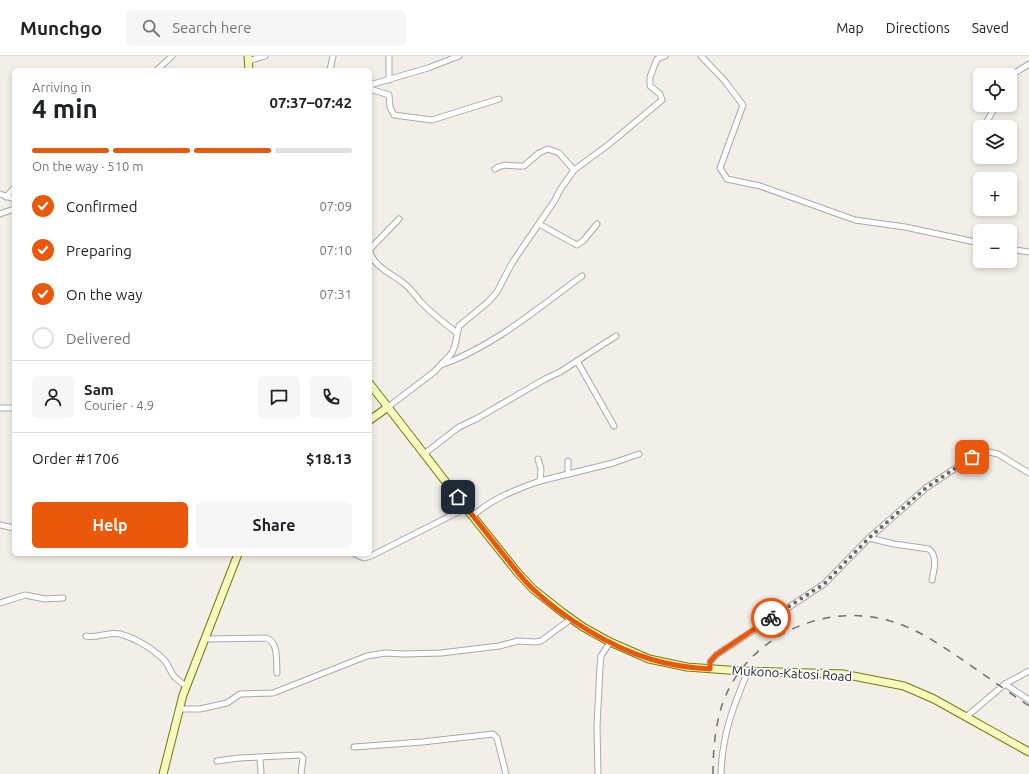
<!DOCTYPE html>
<meta charset="utf-8">
<style>
:root{--surface:#fff;--page:#f6f6f6;--text:#202124;--muted:#757577;--line:#e0e0e0;--accent:#ea580c}
body{margin:0;font-family:Ubuntu,sans-serif;background:var(--page);color:var(--text);height:100vh;display:flex;flex-direction:column;font-size:15px;white-space:nowrap}
*{box-sizing:border-box;margin:0}
p{font-size:13px;color:var(--muted)}
.icon{flex:none;width:22px;height:22px;fill:none;stroke:currentColor;stroke-width:2;stroke-linecap:round;stroke-linejoin:round}
.map{position:relative;flex:1;overflow:hidden}
.drawer{position:absolute;left:12px;top:12px;width:360px;height:488px;display:flex;flex-direction:column;background:var(--surface);border-radius:6px;box-shadow:0 2px 6px #0003}
.drawer>*{flex:none}
.controls{position:absolute;left:973px;top:12px;display:grid;gap:8px}
.controls a{display:grid;place-items:center;width:44px;height:44px;border-radius:6px;background:var(--surface);box-shadow:0 2px 6px #0003;font-size:20px}
.pin{position:absolute;display:grid;place-items:center;width:34px;height:34px;color:#fff;margin:-17px;border-radius:8px;box-shadow:0 2px 6px #0006}
.courier{position:absolute;display:grid;place-items:center;width:40px;height:40px;margin:-20px;border:3px solid #ea580c;border-radius:50%;background:#fff;color:#222;box-shadow:0 1px 5px #0007}
.summary em{font-style:normal;font-weight:700}
.summary div{display:flex;flex-direction:column-reverse}
.summary{display:flex;align-items:center;justify-content:space-between;height:68px;padding:0 20px}
h1{font-size:26px;font-weight:700;line-height:30px}
.bar{display:grid;grid-template-columns:repeat(4,1fr);gap:6px 4px;align-content:center;height:48px;padding:0 20px}
.bar i{height:5px;border-radius:3px;background:var(--line)}
.bar .active{background:var(--accent)}
.bar p{grid-column:span 4}
.line{display:flex;align-items:center;gap:10px;padding:0 20px;border-top:1px solid var(--line)}
.line div{flex:1}
.round{display:grid;place-items:center;flex:none;width:42px;height:42px;border-radius:6px;background:var(--page)}
ol{padding:0 20px;list-style:none}
li{display:flex;align-items:center;gap:12px;height:44px}
li p{margin-inline-start:auto}
li .icon{padding:4px;border-radius:50%;background:var(--accent);color:#fff;stroke-width:4}
li:last-child{color:var(--muted)}
li i{width:22px;height:22px;border:2px solid var(--line);border-radius:50%}
.primary-button{display:flex;gap:8px;margin-top:auto;padding:8px 20px}
.primary-button a{flex:1;height:46px;border-radius:6px;background:var(--accent);color:#fff;font-size:16px;font-weight:700;line-height:46px;text-align:center}
.primary-button a+a{background:var(--page);color:var(--text)}
header{display:flex;align-items:center;gap:24px;box-sizing:border-box;height:56px;padding:0 20px;background:var(--surface);border-bottom:1px solid var(--line)}
header strong{font-size:19px}
nav{display:flex;gap:22px;margin-inline-start:auto;font-size:14px}
.search{width:280px;height:36px;background:var(--page);display:flex;align-items:center;gap:10px;box-sizing:border-box;padding:0 14px;border-radius:6px;color:var(--muted);font-size:15px}
.map>svg:first-child{display:block}
.lines{fill:none;stroke-linecap:round;stroke-linejoin:round}
.street-casing{stroke:#a9a9a9;stroke-width:7}
.secondary-casing{stroke:#707d05;stroke-width:9}
.street{stroke:#fff;stroke-width:5}
.secondary{stroke:#f7fabf;stroke-width:7}
.rail{stroke:#707070;stroke-width:1.5;stroke-dasharray:8 8;stroke-linecap:butt}
.done{stroke:#6b6a68;stroke-width:4;stroke-dasharray:0 7.2}
.route{stroke:#ea580c;stroke-width:5}
.labels{text-anchor:middle;stroke-width:3.5;stroke-linejoin:round;paint-order:stroke}
.street-label{font-size:13px;fill:#222;stroke:#fff}
</style>
<header>
<strong>Munchgo</strong>
<div class="search"><svg class="icon" aria-label="search" viewBox="0 0 24 24"><circle cx="10" cy="10" r="6"/><path d="M15 15l6 6"/></svg>Search here</div>
<nav><a>Map</a><a>Directions</a><a>Saved</a></nav>
</header>
<div class="map">
<svg width="1029" height="718" viewBox="0 0 1029 718">
<rect width="100%" height="100%" fill="#f2efe9"/>
<g class="lines">
<defs>
<g id="street">
<polyline points="701,0 724,24 743,49 720,112 727,123 760,130 855,164 905,171 980,187"/>
<polyline points="248,5 265,0"/>
<polyline points="157,14 172,0"/>
<polyline points="330,14 333,0"/>
<polyline points="1010,20 1029,8"/>
<polyline points="389,24 389,0"/>
<polyline points="370,29 428,12 459,0"/>
<polyline points="370,33 389,39 390,51 394,59 432,64 499,43"/>
<polyline points="984,71 996,49"/>
<path d="M 495,113 C 505,106 513,111 524,110 L 539,97 L 548,93 L 559,97 L 574,114"/>
<polyline points="0,138 14,143"/>
<polyline points="6,141 14,132"/>
<polyline points="0,158 14,153"/>
<polyline points="539,168 577,189 584,184 597,168"/>
<polyline points="370,193 399,163"/>
<polyline points="1010,193 1029,196"/>
<path d="M 370,196 C 375,213 396,219 408,231 C 412,235 416,240 420,245 C 431,257 444,267 457,277"/>
<polyline points="577,305 614,370"/>
<path d="M 441,309 C 493,291 538,252 582,220"/>
<polyline points="388,351 434,316 452,297 455,289 459,270 488,246 497,236 512,207 555,144 560,134 574,114 608,89 662,44 660,38 650,30 650,21 657,3 665,0"/>
<polyline points="0,352 14,352"/>
<polyline points="424,398 459,371 476,363 545,323 560,316 616,280"/>
<polyline points="538,403 541,413 540,425 613,407 639,398"/>
<polyline points="568,405 568,418"/>
<path d="M 473,460 C 491,443 517,433 540,425"/>
<polyline points="0,469 14,472"/>
<path d="M 869,482 L 894,488 L 929,493 C 938,501 934,514 932,524"/>
<polyline points="355,498 364,502 371,500 466,452"/>
<polyline points="0,547 25,539 45,543 63,542"/>
<path d="M 86,580 C 96,583 108,575 120,578 C 135,582 154,593 165,605 C 168,609 170,614 173,619 C 176,623 182,627 187,631"/>
<path d="M 204,583 L 266,582 C 279,586 276,605 277,617"/>
<polyline points="710,613 710,606 716,599 824,528 869,482 926,432 978,397 989,396 998,398 1029,417"/>
<polyline points="1005,628 1029,644"/>
<polyline points="180,653 200,653 227,647 240,638 273,637 367,600 385,597 404,598 441,597 499,590 518,585 535,586 541,585 571,563"/>
<polyline points="966,661 1005,628 1029,615"/>
<polyline points="354,691 422,686 493,678 497,682 506,718"/>
<polyline points="260,701 261,718"/>
<polyline points="217,705 239,702 300,699 303,702 301,718"/>
<polyline points="598,718 597,670 600,611 601,600 610,586"/>
<path d="M 721,718 C 722,679 733,651 748,615"/>
</g>
<g id="secondary">
<polyline points="248,0 249,14"/>
<polyline points="370,328 466,452 518,517 533,533 562,556 583,571 610,586 649,603 687,611 741,615 843,618 904,630 934,643 1029,696"/>
<polyline points="370,364 388,351"/>
<polyline points="163,718 183,639 238,498"/>
</g>
</defs>
<!-- street casing -->
<use href="#street" class="street-casing"/>
<!-- secondary casing -->
<use href="#secondary" class="secondary-casing"/>
<!-- street -->
<use href="#street" class="street"/>
<!-- secondary -->
<use href="#secondary" class="secondary"/>
<!-- rail -->
<path class="rail" d="M 713,718 C 713,695 715,671 722,649 C 745,582 823,545 890,565 C 913,571 934,585 954,598 C 979,615 1004,633 1029,650"/>
</g>
<g class="lines">
<!-- done -->
<polyline class="done" points="771,562 824,528 869,482 926,432 972,401"/>
<!-- route -->
<path class="route" d="M 458,441 C 473,460 488,479 503,498 C 513,510 522,523 533,533 C 565,563 609,590 650,603 C 670,609 690,612 710,613 L 710,606 L 716,599 L 771,562"/>
</g>
<g class="labels">
<!-- street labels -->
<g class="street-label">
<text transform="translate(792 617) rotate(3)" y="5">Mukono-Katosi Road</text>
</g>
</g>
</svg>
<div class="controls">
<a><svg class="icon" aria-label="locate" viewBox="0 0 24 24"><circle cx="12" cy="12" r="6"/><path d="M12 2v4M12 18v4M2 12h4M18 12h4"/></svg></a>
<a><svg class="icon" aria-label="layers" viewBox="0 0 24 24"><path d="M12 4l9 5-9 5-9-5zM3 14l9 5 9-5"/></svg></a>
<a>+</a>
<a>−</a>
</div>
<div class="pin" style="left:972px;top:401px;background:#ea580c"><svg class="icon" aria-label="bag" viewBox="0 0 24 24"><path d="M5 8h14l-1 12H6zM9 8a3 3 0 0 1 6 0"/></svg></div>
<div class="pin" style="left:458px;top:441px;background:#1f2937"><svg class="icon" aria-label="home" viewBox="0 0 24 24"><path d="M3 11l9-7 9 7M6 9v11h12V9"/></svg></div>
<div class="courier" style="left:771px;top:562px"><svg class="icon" aria-label="bike" viewBox="0 0 24 24"><circle cx="6" cy="16" r="4"/><circle cx="18" cy="16" r="4"/><path d="M6 16l4-8h5l3 8M10 8l3 8H6M13 5h3"/></svg></div>
<section class="drawer">
<div class="summary"><div><h1>4 min</h1><p>Arriving in</p></div><em>07:37–07:42</em></div>
<div class="bar"><i class="active"></i><i class="active"></i><i class="active"></i><i></i><p>On the way · 510 m</p></div>
<ol>
<li><svg class="icon" aria-label="check" viewBox="0 0 24 24"><path d="M5 12l5 5 9-10"/></svg>Confirmed<p>07:09</p></li>
<li><svg class="icon" aria-label="check" viewBox="0 0 24 24"><path d="M5 12l5 5 9-10"/></svg>Preparing<p>07:10</p></li>
<li><svg class="icon" aria-label="check" viewBox="0 0 24 24"><path d="M5 12l5 5 9-10"/></svg>On the way<p>07:31</p></li>
<li><i></i>Delivered</li>
</ol>
<div class="line" style="height:72px"><a class="round"><svg class="icon" aria-label="person" viewBox="0 0 24 24"><circle cx="12" cy="8" r="4"/><path d="M4 21q1-7 8-7t8 7"/></svg></a><div><b>Sam</b><p>Courier · 4.9</p></div><a class="round"><svg class="icon" aria-label="chat" viewBox="0 0 24 24"><path d="M4 5h16v11H9l-5 4z"/></svg></a><a class="round"><svg class="icon" aria-label="phone" viewBox="0 0 24 24"><path d="M5 4h4l2 5-3 2q2 4 5 5l2-3 5 2v4C11 20 4 13 5 4z"/></svg></a></div>
<div class="line" style="height:52px"><div>Order #1706</div><b>$18.13</b></div>
<div class="primary-button"><a>Help</a><a>Share</a></div>
</section>
</div>
